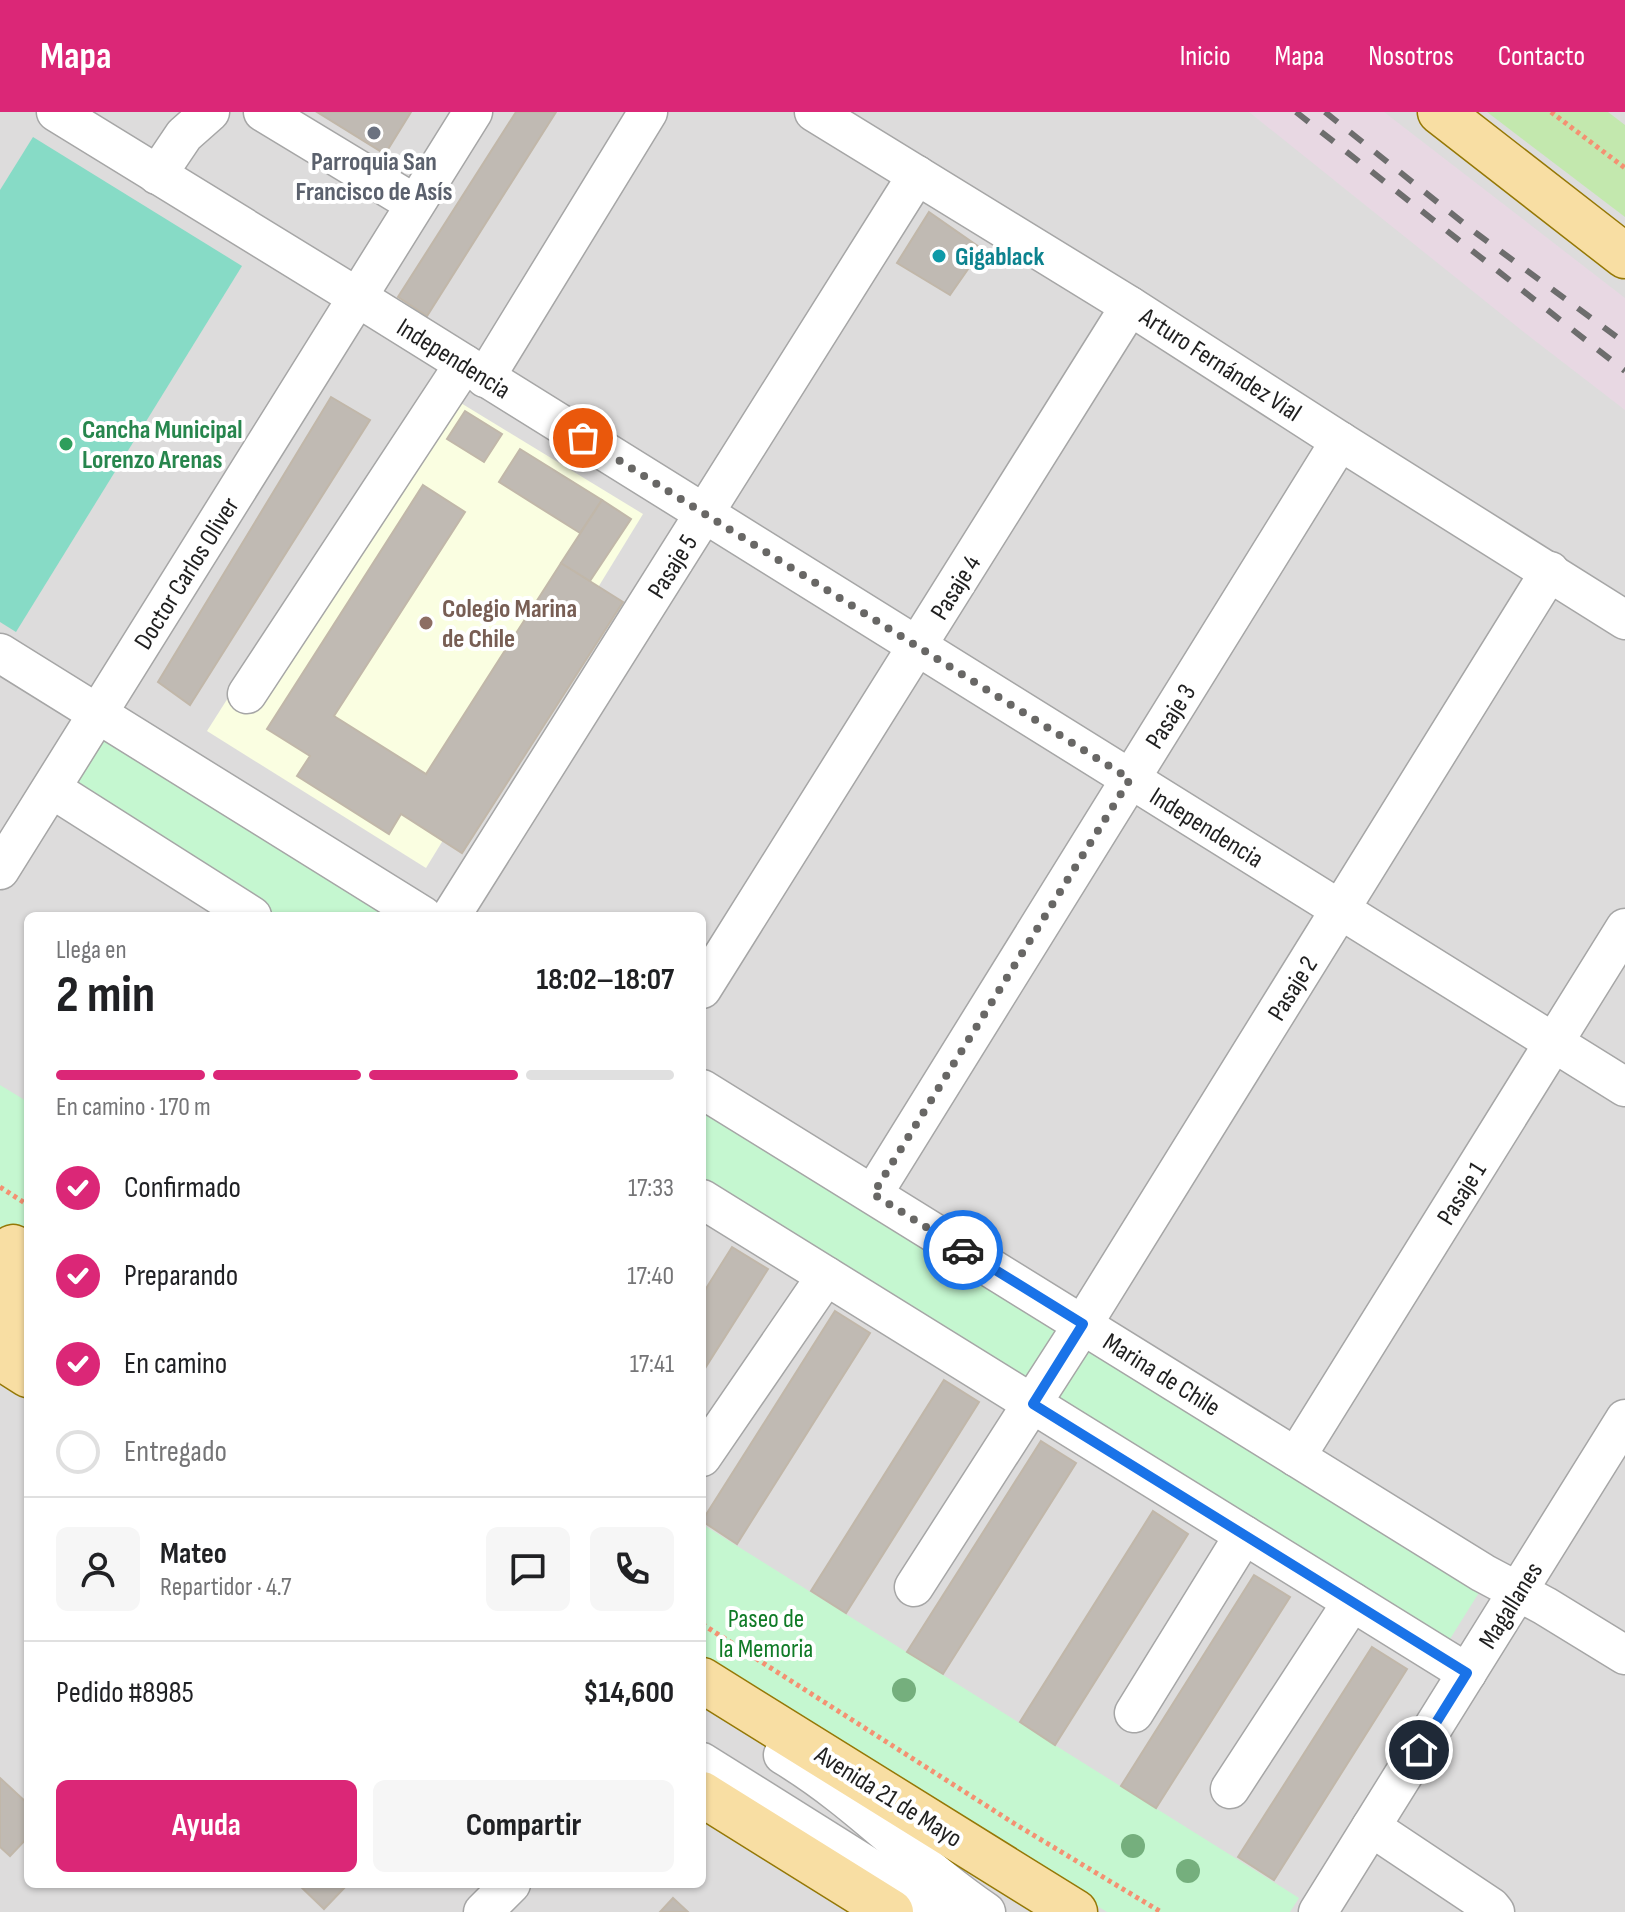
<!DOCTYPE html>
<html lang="es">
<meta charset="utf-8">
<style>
:root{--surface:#fff;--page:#f6f6f6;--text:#202124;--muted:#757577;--line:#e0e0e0;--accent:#db2777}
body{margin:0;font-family:"Sofia Sans Condensed",sans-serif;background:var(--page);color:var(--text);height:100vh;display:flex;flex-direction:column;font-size:30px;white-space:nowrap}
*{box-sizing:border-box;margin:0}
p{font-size:26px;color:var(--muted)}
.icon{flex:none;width:44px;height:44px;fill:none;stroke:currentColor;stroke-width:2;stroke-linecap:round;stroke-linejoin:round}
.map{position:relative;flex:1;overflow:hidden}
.panel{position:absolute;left:24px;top:800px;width:682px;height:976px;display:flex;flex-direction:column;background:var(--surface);border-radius:12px;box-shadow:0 2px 6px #0004}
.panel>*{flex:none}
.pin{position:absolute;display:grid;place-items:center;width:68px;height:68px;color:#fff;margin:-34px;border:4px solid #fff;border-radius:50%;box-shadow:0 2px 8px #0007}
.courier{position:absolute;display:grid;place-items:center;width:80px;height:80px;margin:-40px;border:6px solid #1a73e8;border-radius:50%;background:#fff;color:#222;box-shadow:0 2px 10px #0007}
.overview em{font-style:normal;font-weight:700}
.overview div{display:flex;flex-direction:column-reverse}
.overview{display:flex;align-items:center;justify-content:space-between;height:136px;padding:0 32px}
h1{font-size:52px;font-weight:700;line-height:60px}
.bar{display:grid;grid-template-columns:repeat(4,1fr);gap:12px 8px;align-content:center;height:96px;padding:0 32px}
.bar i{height:10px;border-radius:6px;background:var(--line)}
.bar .on{background:var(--accent)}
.bar p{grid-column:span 4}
.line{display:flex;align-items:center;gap:20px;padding:0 32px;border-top:2px solid var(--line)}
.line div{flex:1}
.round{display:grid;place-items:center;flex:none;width:84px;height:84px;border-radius:12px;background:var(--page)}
ol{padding:0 32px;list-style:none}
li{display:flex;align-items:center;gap:24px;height:88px}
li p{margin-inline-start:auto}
li .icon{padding:8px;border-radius:50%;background:var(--accent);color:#fff;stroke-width:4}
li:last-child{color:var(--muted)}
li i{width:44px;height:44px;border:4px solid var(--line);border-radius:50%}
.cta{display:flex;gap:16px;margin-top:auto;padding:16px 32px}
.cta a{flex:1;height:92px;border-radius:12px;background:var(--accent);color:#fff;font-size:32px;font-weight:700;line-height:92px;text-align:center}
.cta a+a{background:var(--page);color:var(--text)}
header{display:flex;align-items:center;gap:48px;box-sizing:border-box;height:112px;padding:0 40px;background:var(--accent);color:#fff}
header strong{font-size:38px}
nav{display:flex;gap:44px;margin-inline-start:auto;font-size:28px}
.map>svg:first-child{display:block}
.residential{fill:#dddcdc;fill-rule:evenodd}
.industrial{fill:#e8d8e3}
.education{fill:#fafee1}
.grass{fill:#c3e8ae}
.park{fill:#c5f7d0}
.pitch{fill:#87dbc6}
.building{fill:#c0bab3;stroke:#c1b7a9;stroke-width:2}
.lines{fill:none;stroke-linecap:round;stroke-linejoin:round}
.minor-casing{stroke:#a6a6a6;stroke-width:41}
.major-casing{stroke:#957806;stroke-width:47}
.path{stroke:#f49172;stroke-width:5;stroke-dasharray:4 4;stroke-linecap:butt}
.minor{stroke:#fff;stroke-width:38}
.major{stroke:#f8dea3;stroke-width:44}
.rail{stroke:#6d6d6d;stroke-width:6;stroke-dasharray:16 16;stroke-linecap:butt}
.tree{fill:#75af7d}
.done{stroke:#686765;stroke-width:8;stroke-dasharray:0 14.4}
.route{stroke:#1a73e8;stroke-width:10}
.worship-dot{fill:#6b7280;stroke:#fff;stroke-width:3}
.culture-dot{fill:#0f9aa8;stroke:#fff;stroke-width:3}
.leisure-dot{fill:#2e9e5b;stroke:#fff;stroke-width:3}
.education-dot{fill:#8d6e63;stroke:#fff;stroke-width:3}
.labels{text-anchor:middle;stroke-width:8;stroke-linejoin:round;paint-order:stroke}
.worship-label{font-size:26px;font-weight:bold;fill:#5b616d;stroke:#fff}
.culture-label{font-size:26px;font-weight:bold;fill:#0d838f;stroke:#fff;text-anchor:start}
.street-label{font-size:26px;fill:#1f1f1f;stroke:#fff}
.leisure-label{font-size:26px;font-weight:bold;fill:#27864d;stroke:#fff;text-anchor:start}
.education-label{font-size:26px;font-weight:bold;fill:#785e54;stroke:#fff;text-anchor:start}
.park-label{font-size:26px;fill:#107b27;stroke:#fff}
</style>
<header>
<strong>Mapa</strong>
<nav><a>Inicio</a><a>Mapa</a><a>Nosotros</a><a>Contacto</a></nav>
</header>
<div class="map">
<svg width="1625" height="1800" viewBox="0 0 1625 1800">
<rect width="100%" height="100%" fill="#f0eee6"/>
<!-- residential -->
<path class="residential" d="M 0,0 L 1625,0 L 1625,1800 L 0,1800 ZM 28,804 L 702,804 L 702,1772 L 28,1772 Z"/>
<!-- industrial -->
<polygon class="industrial" points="1249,0 1384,0 1625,186 1625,298 1525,221"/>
<!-- education -->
<polygon class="education" points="428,271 643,402 426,756 207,619"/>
<!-- grass -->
<polygon class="grass" points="1487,0 1608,0 1625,13 1625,105"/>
<!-- park -->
<g class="park">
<polygon points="102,624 392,804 267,804 66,679"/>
<polygon points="0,973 28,990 28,1134 0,1117"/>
<polygon points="702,996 1480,1479 1445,1535 702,1074"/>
<polygon points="702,1412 1299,1786 1290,1800 1107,1800 702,1550"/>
</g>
<!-- pitch -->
<polygon class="pitch" points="33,25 242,154 16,520 0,510 0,78"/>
<!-- building -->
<g class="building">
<polygon points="317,0 411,0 385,42"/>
<polygon points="516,0 556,0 427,204 398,185"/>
<polygon points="929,100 982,137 950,183 897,151"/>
<polygon points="331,285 370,308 190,593 158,570"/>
<polygon points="465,299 502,322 484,350 447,327"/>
<polygon points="520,337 602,388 580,421 499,370"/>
<polygon points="423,373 465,400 334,604 426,662 561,451 623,490 462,741 401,702 389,722 297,664 310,644 267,617"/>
<polygon points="602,388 631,407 590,469 561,451"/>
<polygon points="732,1135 768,1157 702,1261 702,1183"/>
<polygon points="835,1199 870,1221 737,1432 702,1409"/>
<polygon points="944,1268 979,1290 846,1501 811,1479"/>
<polygon points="1041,1329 1076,1351 943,1562 907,1540"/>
<polygon points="1153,1399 1188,1422 1055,1633 1020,1610"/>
<polygon points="1254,1463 1290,1485 1156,1696 1121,1674"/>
<polygon points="1372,1535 1407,1557 1274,1768 1238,1745"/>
<polygon points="0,1666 28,1692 28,1725 10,1744 0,1735"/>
<polygon points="298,1772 348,1772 324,1797"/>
<polygon points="673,1786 688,1800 660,1800"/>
</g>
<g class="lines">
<defs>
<g id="minor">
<polyline points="56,0 357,185 1625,975"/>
<polyline points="263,0 415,92"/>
<polyline points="814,0 1130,194 1340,329 1625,508"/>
<polyline points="157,63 184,23 210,0"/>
<polyline points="485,266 648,0"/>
<polyline points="0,541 423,804"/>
<polyline points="247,582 464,252"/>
<polyline points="52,677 252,804"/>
<polyline points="0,758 473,0"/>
<polyline points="451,804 917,63"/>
<polyline points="702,877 1130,194"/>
<polyline points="702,977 1483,1461 1545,1494 1625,1543"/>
<polyline points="873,1082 1340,329"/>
<polyline points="702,1087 1467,1561"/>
<polyline points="702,1345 826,1164"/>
<polyline points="1296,1345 1625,816"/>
<polyline points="914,1475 1083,1212 1550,459"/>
<polyline points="1134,1601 1244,1423"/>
<path d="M 783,1643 C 857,1687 915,1752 986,1800"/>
<polyline points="702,1650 941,1800"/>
<polyline points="1230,1677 1352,1490"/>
<polyline points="1371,1715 1491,1795 1495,1800"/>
<polyline points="483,1800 511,1772"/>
<polyline points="1318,1800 1625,1307"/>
</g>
<g id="major">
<polyline points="1440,0 1625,144"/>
<path d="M 0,1233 C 22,1202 17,1172 13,1135"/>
<polyline points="0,1245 28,1263"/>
<polyline points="702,1568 1075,1800"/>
<polyline points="702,1682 891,1800"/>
</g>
</defs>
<!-- minor casing -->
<use href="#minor" class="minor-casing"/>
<!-- major casing -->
<use href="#major" class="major-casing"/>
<!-- path -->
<g class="path">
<polyline points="1551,0 1625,56"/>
<polyline points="0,1075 28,1093"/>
<polyline points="702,1512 1015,1712 1161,1800"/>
</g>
<!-- minor -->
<use href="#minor" class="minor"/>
<!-- major -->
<use href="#major" class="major"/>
<!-- rail -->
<g class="rail">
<polyline points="1296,0 1625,259"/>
<polyline points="1325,0 1476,121 1625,231"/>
</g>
</g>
<!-- trees -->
<g class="tree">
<circle cx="904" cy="1578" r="12"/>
<circle cx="1133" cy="1734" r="12"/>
<circle cx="1188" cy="1759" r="12"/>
</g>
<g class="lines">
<!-- done -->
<polyline class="done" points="583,326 1130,667 873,1082 963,1138"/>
<!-- route -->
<polyline class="route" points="963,1138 1083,1212 1033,1292 1467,1561 1419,1638"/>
</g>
<!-- markers -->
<circle class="worship-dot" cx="374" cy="21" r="8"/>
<circle class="culture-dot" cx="939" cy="144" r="8"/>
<circle class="leisure-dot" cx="66" cy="332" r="8"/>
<circle class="education-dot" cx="426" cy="511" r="8"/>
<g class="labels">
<!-- worship labels -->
<g class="worship-label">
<text x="374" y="58">Parroquia San<tspan x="374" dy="30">Francisco de Asís</tspan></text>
</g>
<!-- culture labels -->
<g class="culture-label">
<text x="955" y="153">Gigablack</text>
</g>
<!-- street labels -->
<g class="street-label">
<text transform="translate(454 246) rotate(32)" y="9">Independencia</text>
<text transform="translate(1221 252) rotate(33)" y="9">Arturo Fernández Vial</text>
<text transform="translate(672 454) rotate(-58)" y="9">Pasaje 5</text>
<text transform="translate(186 461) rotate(-58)" y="9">Doctor Carlos Oliver</text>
<text transform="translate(955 475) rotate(-58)" y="9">Pasaje 4</text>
<text transform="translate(1170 604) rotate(-58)" y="9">Pasaje 3</text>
<text transform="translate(1207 715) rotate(32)" y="9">Independencia</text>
<text transform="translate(1292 876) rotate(-58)" y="9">Pasaje 2</text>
<text transform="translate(1461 1081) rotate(-58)" y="9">Pasaje 1</text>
<text transform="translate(1162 1262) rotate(32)" y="9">Marina de Chile</text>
<text transform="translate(1510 1493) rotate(-58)" y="9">Magallanes</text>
<text transform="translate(889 1684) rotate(32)" y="9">Avenida 21 de Mayo</text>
</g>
<!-- leisure labels -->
<g class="leisure-label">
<text x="82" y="326">Cancha Municipal<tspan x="82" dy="30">Lorenzo Arenas</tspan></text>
</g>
<!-- education labels -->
<g class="education-label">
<text x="442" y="505">Colegio Marina<tspan x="442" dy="30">de Chile</tspan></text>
</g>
<!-- park labels -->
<g class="park-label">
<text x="766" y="1515">Paseo de<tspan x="766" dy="30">la Memoria</tspan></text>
</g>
</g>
</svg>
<div class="pin" style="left:583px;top:326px;background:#ea580c"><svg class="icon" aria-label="bag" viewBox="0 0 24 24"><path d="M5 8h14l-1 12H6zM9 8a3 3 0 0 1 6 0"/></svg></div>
<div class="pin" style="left:1419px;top:1638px;background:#1f2937"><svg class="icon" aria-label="home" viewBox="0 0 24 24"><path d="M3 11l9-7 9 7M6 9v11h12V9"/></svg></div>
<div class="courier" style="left:963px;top:1138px"><svg class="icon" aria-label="car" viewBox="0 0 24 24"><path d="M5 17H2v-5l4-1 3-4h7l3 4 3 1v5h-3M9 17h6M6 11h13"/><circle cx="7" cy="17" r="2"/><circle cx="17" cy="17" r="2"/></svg></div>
<section class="panel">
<div class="overview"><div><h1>2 min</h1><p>Llega en</p></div><em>18:02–18:07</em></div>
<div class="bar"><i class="on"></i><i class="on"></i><i class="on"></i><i></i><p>En camino · 170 m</p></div>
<ol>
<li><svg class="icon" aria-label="check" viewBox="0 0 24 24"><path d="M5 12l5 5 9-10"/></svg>Confirmado<p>17:33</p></li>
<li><svg class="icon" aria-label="check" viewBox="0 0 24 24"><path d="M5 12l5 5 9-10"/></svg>Preparando<p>17:40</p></li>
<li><svg class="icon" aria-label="check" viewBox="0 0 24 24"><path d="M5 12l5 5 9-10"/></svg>En camino<p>17:41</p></li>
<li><i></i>Entregado</li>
</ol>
<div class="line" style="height:144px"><a class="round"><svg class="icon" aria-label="person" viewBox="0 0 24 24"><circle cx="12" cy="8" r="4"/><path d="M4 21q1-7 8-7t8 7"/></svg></a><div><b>Mateo</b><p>Repartidor · 4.7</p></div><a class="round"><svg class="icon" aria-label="chat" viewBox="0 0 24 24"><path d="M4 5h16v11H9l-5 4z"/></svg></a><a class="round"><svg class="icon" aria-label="phone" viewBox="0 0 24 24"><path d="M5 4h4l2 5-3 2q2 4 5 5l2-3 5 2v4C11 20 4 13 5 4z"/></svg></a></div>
<div class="line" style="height:104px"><div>Pedido #8985</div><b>$14,600</b></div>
<div class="cta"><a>Ayuda</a><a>Compartir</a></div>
</section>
</div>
